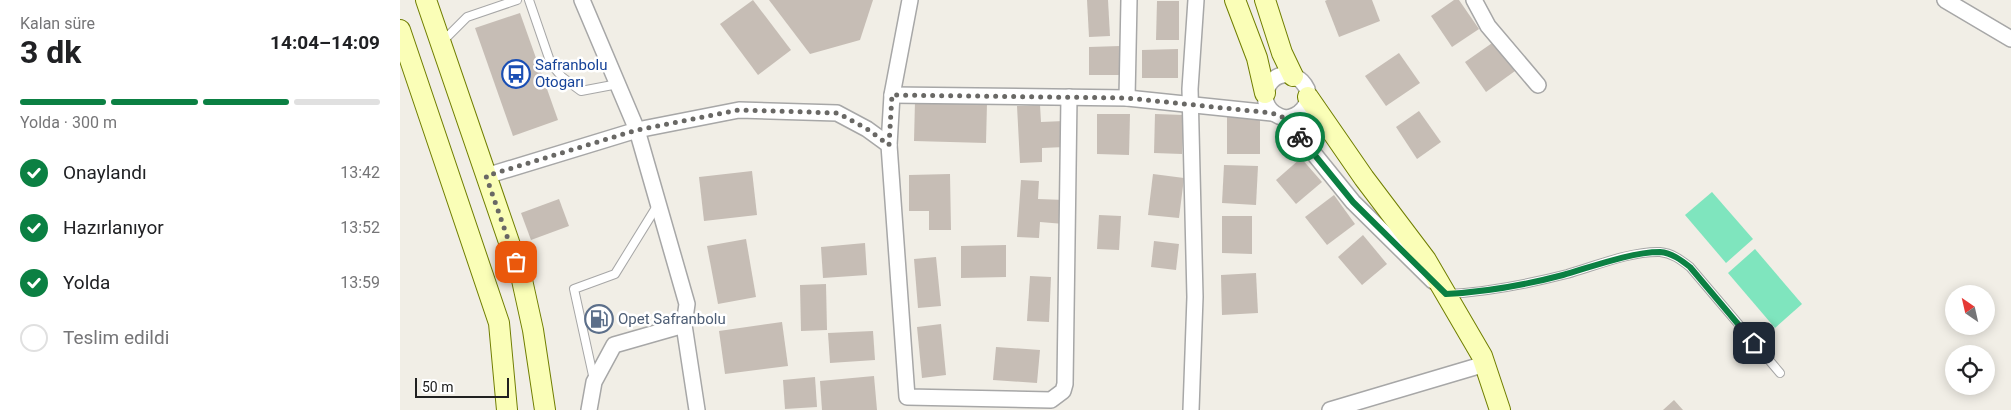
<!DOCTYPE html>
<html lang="tr">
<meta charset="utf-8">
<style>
:root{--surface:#fff;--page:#f2f2f2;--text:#202124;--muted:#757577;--line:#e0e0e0;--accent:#0b8043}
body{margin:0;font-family:Roboto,sans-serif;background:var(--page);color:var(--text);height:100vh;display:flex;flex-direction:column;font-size:19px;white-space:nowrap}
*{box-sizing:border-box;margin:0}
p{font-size:16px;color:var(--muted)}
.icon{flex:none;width:28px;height:28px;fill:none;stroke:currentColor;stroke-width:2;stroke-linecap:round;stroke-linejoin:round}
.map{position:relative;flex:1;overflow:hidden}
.sheet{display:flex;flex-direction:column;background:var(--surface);width:400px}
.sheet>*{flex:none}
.needle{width:32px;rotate:326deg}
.fabs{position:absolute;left:1545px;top:285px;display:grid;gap:10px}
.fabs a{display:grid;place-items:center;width:50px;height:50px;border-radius:50%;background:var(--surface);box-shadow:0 2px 12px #0003;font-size:25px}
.scale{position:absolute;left:15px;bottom:12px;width:94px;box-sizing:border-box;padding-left:5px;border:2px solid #202020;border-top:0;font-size:14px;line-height:18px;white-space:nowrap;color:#202020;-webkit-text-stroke:4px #fff;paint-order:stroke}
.pin{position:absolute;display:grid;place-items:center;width:42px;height:42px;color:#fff;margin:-21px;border-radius:10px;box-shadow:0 2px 8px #0006}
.courier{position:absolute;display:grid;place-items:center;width:50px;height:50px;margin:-25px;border:4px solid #0b8043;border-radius:50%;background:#fff;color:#222;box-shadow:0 1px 6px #0007}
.head em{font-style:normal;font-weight:700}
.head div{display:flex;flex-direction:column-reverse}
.head{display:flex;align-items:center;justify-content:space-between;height:85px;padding:0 20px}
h1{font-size:32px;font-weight:700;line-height:38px}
.bar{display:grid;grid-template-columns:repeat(4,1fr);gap:8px 5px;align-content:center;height:60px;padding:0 20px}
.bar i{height:6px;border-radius:4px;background:var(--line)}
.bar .active{background:var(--accent)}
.bar p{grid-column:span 4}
ol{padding:0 20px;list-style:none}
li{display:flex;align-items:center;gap:15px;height:55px}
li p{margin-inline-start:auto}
li .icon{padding:5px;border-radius:50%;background:var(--accent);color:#fff;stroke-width:4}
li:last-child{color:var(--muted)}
li i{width:28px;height:28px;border:2px solid var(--line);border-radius:50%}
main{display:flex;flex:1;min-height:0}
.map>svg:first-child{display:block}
.pitch{fill:#7fe5be}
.building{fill:#c6bdb5}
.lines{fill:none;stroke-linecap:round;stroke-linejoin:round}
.service-casing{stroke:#a7a7a7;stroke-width:10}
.minor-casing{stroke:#a7a7a7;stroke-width:18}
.secondary-casing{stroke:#707e00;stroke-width:22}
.service{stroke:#fff;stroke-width:8}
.minor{stroke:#fff;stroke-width:15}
.secondary{stroke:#fafeb7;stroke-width:20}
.done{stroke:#696865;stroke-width:5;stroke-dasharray:0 9}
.route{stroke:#0b8043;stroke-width:6}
.labels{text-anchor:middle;stroke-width:5;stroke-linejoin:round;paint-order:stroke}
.transit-label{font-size:15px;fill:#164399;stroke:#fff;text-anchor:start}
.service-label{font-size:15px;fill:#4e5e75;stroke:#fff;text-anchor:start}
</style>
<main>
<section class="sheet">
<div class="head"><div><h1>3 dk</h1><p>Kalan süre</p></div><em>14:04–14:09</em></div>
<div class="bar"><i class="active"></i><i class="active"></i><i class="active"></i><i></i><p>Yolda · 300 m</p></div>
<ol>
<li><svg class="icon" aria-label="check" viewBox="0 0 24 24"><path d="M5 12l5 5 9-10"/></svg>Onaylandı<p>13:42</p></li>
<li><svg class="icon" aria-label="check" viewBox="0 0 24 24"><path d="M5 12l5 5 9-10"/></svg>Hazırlanıyor<p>13:52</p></li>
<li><svg class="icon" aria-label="check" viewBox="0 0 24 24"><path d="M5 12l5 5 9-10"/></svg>Yolda<p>13:59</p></li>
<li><i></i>Teslim edildi</li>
</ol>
</section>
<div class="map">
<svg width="1611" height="410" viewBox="0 0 1611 410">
<rect width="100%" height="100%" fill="#f1eee6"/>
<!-- pitch -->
<g class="pitch">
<polygon points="1312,192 1353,239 1326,263 1285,215"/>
<polygon points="1355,249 1402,304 1375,328 1328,273"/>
</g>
<!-- building -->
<g class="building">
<polygon points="353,0 391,50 358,75 320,24"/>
<polygon points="369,0 473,0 460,40 410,54"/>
<polygon points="687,0 708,0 710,36 689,37"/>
<polygon points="927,0 972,0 980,21 939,37 925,1"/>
<polygon points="1054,0 1059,0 1079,29 1052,47 1031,16"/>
<polygon points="757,1 779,1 779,40 756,40"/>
<polygon points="120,13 158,120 113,136 75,28"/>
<polygon points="1095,41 1115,71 1086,92 1065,62"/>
<polygon points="720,46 720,75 689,75 689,47"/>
<polygon points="778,49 778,78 742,78 742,50"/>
<polygon points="999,53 1020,83 986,106 965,76"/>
<polygon points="515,101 587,103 586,143 514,141"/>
<polygon points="640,105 641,122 664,121 665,147 642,148 642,162 620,163 617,106"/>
<polygon points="1019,111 1041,142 1017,159 996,127"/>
<rect x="827" y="113" width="33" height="41"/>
<polygon points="697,114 730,114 729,155 697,154"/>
<polygon points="755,114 784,115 782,154 754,153"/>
<polygon points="901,158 922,182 896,204 876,180"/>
<polygon points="824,165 858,166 856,205 822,203"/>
<polygon points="352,171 357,215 304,221 299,177"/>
<polygon points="550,174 551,230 529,230 529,211 509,211 509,175"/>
<polygon points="753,174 784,178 779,218 748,215"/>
<polygon points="621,180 639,181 638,199 665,200 664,224 640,222 639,238 617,237"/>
<polygon points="934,195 955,224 927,245 905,217"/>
<polygon points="159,199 169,226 131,240 121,213"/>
<polygon points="699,215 721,216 719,250 697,249"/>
<polygon points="822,216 852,216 852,254 822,253"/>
<polygon points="963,235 987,264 962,285 938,257"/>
<polygon points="346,239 356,297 318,304 307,246"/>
<polygon points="754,241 779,244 776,270 751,267"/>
<polygon points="465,243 467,275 423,278 421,247"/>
<polygon points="606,245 606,277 561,278 561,246"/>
<polygon points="536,257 541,306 518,308 514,259"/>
<polygon points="856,273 858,313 822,315 821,275"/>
<polygon points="630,276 651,277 649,322 627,321"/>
<polygon points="426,284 427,330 401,331 400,285"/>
<polygon points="382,322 388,366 325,374 319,331"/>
<polygon points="541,324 546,375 522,378 517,327"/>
<polygon points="473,331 475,360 430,363 428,333"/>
<polygon points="596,347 640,350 637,383 593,380"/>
<polygon points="474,376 477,410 422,410 420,381"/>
<polygon points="415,377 417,407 385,409 383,380"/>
<polygon points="1274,400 1283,410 1263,410"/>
</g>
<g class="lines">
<defs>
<g id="service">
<polyline points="129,0 151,64 162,77 181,91 218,84"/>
<polyline points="42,42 67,17 117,0"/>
<path d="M 1048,294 C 1088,292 1128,284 1167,274 C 1195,266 1231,251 1260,252 C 1272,253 1281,260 1290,267 L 1380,373"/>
<polyline points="194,380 174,289 215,274 257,206"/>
</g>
<g id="minor">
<polyline points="182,0 237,130 287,304 284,325 214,345 194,382 189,410"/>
<polyline points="1074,0 1088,26 1138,85"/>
<polyline points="1545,0 1611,39"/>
<polyline points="492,95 727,98 872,113"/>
<polyline points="727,98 729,0"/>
<path d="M 885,118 C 899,117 912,105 907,89 C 905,85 902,80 897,78 C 870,62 848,109 885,118 L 953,202 L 1033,281"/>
<polyline points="489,145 492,95 510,0"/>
<polyline points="86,176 237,130 339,110 437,113 467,129 489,145 507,397 651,400 663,391 665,384 669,97"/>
<polyline points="284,325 297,410"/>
<polyline points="791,410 795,297 790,89 796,0"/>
<polyline points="930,410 1085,364"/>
</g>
<g id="secondary">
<polyline points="26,0 122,280 133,330 145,410"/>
<polyline points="835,0 857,58 865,93"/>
<polyline points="865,0 882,53 893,76"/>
<polyline points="0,30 99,323 107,410"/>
<polyline points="908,97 964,178 1026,260 1082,356 1100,410"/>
</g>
</defs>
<!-- service casing -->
<use href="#service" class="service-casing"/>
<!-- minor casing -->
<use href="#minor" class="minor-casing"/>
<!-- secondary casing -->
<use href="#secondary" class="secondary-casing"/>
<!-- service -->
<use href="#service" class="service"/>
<!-- minor -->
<use href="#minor" class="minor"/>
<!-- secondary -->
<use href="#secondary" class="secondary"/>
</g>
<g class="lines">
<!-- done -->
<polyline class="done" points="116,262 86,176 237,130 339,110 438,113 467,129 489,145 492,95 727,98 872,113 885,118 900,137"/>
<!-- route -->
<path class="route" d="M 900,137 L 953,202 L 1046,294 C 1085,292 1125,285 1163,275 C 1191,267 1231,252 1260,252 C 1272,253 1281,260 1290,267 L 1354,343"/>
</g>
<!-- icons -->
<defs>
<symbol id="bus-ring" viewBox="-11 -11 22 22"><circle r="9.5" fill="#fff" stroke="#1a4fb4" stroke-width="1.5"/><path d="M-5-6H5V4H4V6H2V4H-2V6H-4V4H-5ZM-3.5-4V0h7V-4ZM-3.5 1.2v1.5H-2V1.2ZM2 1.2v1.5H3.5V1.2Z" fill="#1a4fb4"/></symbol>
<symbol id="fuel-ring" viewBox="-11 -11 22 22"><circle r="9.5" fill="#fff" stroke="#5c6f8a" stroke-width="1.5"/><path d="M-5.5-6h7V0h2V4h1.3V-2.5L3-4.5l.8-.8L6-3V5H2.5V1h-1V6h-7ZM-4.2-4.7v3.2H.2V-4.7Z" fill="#5c6f8a"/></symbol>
</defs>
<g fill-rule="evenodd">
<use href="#bus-ring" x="100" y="58" width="32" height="32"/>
<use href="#fuel-ring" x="183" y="303" width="32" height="32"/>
</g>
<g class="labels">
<!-- transit labels -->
<g class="transit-label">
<text x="135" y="70">Safranbolu<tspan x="135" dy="17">Otogarı</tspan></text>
</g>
<!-- service labels -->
<g class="service-label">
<text x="218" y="324">Opet Safranbolu</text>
</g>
</g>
</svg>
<div class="fabs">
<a><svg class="needle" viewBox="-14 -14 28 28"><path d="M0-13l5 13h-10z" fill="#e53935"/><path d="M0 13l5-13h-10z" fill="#757577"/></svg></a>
<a><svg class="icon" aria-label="locate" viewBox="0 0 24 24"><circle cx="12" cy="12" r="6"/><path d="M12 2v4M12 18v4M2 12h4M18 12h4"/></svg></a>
</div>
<div class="scale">50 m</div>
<div class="pin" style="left:116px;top:262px;background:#ea580c"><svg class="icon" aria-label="bag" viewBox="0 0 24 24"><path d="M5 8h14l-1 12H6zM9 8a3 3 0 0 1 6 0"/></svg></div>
<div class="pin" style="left:1354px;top:343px;background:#1f2937"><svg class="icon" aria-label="home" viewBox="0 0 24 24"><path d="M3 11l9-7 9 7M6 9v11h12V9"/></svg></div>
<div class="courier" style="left:900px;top:137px"><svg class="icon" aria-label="bike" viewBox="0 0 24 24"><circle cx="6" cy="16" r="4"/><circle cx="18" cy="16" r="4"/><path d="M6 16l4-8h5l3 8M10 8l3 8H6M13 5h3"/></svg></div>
</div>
</main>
